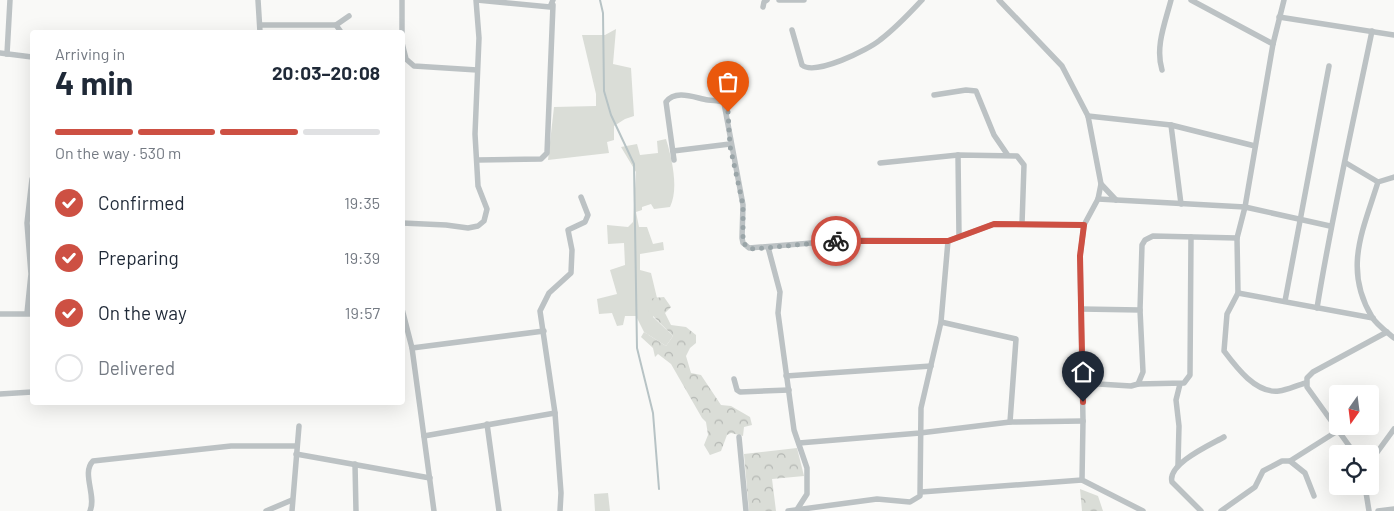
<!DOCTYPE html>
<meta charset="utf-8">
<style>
:root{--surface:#fff;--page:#f6f6f7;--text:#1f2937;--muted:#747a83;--line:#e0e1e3;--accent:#cd5043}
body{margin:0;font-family:Barlow,sans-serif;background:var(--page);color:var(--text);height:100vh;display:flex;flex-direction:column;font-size:19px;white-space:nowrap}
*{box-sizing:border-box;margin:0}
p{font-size:16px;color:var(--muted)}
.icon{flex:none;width:28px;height:28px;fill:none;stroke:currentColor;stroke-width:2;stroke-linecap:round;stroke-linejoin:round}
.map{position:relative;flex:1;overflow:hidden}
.sheet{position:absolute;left:30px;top:30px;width:375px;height:375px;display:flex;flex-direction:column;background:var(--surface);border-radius:5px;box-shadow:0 5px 20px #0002}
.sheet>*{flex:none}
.needle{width:32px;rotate:194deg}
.tools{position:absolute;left:1329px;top:385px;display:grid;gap:10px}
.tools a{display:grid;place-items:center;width:50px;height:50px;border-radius:5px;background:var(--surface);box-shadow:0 5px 20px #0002;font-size:25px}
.pin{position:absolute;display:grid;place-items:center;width:42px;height:42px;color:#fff;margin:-51px -21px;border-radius:50% 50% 50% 0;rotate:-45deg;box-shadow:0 0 5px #0007}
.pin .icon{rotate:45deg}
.courier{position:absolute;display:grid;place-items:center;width:50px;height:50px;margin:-25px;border:4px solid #cd5043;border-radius:50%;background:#fff;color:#222;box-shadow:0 1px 6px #0007}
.overview em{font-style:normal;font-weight:700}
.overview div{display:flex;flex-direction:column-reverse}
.overview{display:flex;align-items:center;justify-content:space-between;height:85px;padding:0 25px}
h1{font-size:32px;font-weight:700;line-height:38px}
.bar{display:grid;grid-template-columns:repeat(4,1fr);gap:8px 5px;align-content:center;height:60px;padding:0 25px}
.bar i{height:6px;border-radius:4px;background:var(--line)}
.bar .current{background:var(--accent)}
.bar p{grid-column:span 4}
ol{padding:0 25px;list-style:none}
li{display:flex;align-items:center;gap:15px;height:55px}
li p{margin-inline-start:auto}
li .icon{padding:5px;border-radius:50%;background:var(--accent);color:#fff;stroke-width:4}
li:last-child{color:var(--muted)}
li i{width:28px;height:28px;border:2px solid var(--line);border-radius:50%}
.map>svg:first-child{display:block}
.grass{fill:#daddd7}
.forest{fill:url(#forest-crowns)}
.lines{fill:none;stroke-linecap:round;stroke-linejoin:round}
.stream{stroke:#b7c3c5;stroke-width:2}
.street{stroke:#bcc2c4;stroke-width:5.5}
.done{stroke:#9aa5a8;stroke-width:5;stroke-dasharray:0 9}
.route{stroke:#cd5043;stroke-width:6}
</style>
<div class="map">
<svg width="1394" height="511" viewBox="0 0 1394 511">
<defs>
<pattern id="forest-crowns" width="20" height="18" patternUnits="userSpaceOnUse" patternTransform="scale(1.25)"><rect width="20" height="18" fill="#daddd7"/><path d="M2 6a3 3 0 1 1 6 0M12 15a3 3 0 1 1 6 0" fill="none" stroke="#b5b8b4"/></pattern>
</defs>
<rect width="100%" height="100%" fill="#f9f9f7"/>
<!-- grass -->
<g class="grass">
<polygon points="616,29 613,64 631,68 634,116 625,119 614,126 614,140 607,142 609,153 548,160 554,107 596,106 596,94 582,35 605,35"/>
<path d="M 666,139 C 672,159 679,189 670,207 L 654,209 L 651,204 L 642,207 L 642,210 L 636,212 L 639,227 L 647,227 L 653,244 L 663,242 L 664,250 L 640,254 L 640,270 L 651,273 L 657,298 L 653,298 L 653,317 L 673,336 L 666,346 L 644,332 L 636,316 L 625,316 L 623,325 L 617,326 L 612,313 L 599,314 L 597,299 L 617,294 L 610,270 L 625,265 L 624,243 L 608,244 L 607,225 L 628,227 L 633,222 L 636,172 L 621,147 L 637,144 L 640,155 L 658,153 L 657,141 Z"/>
<polygon points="608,493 610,511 595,511 594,494"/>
</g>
<!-- forest -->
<g class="forest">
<polygon points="664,297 671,307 665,313 671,325 686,327 696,335 696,343 690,348 686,356 691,373 701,375 721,405 731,406 750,417 752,425 744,427 743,436 731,433 727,435 721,451 710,455 704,445 708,435 706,422 702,418 671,364 658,354 655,357 653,348 641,337 644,332 666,346 673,336 648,311 649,302 653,298"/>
<polygon points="797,448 804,476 772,479 776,511 749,511 744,454"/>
<polygon points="1080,489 1098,496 1103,511 1082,511"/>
</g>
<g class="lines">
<!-- stream -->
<polyline class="stream" points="600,0 603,13 604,91 611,115 634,164 637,348 653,413 659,489"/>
<!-- street -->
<g class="street">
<polyline points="258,0 260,32"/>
<polyline points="402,0 402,32"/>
<polyline points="477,0 550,7 553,0"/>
<polyline points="779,0 804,0"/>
<polyline points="999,0 1062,66 1088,116 1101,184 1116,200"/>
<polyline points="1191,0 1273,44"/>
<path d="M 1284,0 L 1273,44 L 1245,207 L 1237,238 L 1238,293 L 1227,314 L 1224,351 C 1236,367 1256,394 1279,391 C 1288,390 1297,385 1306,383"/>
<polyline points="763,7 764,2 767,0"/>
<polyline points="1279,17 1394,35"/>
<polyline points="260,25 336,25 341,32"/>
<polyline points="336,25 349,16"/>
<path d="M 792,30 L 802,65 C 815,76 868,50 880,40 C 896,28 909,14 922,0"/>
<polyline points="402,43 406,59 414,66 477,70"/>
<polyline points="0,53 32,57"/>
<polyline points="7,54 10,0"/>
<path d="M 1162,70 C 1155,47 1165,23 1171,0"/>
<polyline points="934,95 966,90 976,91 994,135 1007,154"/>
<polyline points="1088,116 1171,125"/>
<polyline points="673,151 730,144"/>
<polyline points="958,155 959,236"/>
<polyline points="477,160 541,159 547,153 553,5"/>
<path d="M 674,160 L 666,102 C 676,89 695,98 708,100 C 715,101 719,100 724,103 L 743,205 L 742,238 L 743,243 L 749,248 L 849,240 L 948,241"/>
<polyline points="880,163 958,155 1017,156 1024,165 1022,224"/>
<polyline points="1346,163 1378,182"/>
<path d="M 1394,177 L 1378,182 C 1363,230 1343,269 1372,317 C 1377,325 1387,332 1394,338"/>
<polyline points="1101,184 1098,199 1084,225 1080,256 1083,421 1082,480 1143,511"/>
<polyline points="1098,199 1245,207 1330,226"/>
<polyline points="1181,204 1171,125 1255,146"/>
<polyline points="402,223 446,225 468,228 478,226 484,221 487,209 478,186 475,134 479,38 476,0"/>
<polyline points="768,247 780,292 778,313 794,430 807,468 807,494 798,508"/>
<polyline points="1238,293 1373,318"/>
<polyline points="1285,301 1329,66"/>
<path d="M 1317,308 C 1332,215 1353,123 1372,31"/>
<polyline points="402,309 412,348 434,511"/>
<polyline points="1081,309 1140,310 1143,372 1138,384 1131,386 1082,383"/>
<polyline points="1140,310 1142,245 1145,240 1153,236 1237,238"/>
<polyline points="27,313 31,274 27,223 32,179"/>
<polyline points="0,314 32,314"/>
<polyline points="941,322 1016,339 1010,422"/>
<polyline points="412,348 544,331"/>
<polyline points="786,376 931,366"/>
<polyline points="734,379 737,390 740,392 789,390"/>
<polyline points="1138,384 1184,383 1190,375 1191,237"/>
<polyline points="0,394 32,392"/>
<polyline points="487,424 499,511"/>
<polyline points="424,436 555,413"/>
<polyline points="739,437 746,511"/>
<polyline points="799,443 920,433 1010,422 1083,421"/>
<polyline points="296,454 430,478"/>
<polyline points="1355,454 1307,387 1307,378 1313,372 1387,332"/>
<polyline points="1290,461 1339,430"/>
<polyline points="1370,462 1394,429"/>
<polyline points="355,464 356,511"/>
<polyline points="1178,465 1179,426 1176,400 1180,384"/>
<polyline points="1365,486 1369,511"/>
<polyline points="921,492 1082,480"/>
<path d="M 90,511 C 97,496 81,473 93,461 L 231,446 L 296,446"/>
<polyline points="266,511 292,500"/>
<polyline points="292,511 299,426"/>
<polyline points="560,511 561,493 555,413 540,311 549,293 571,273 572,250 568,230 585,222 588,215 581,197"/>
<polyline points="788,511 877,499 910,502 920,496 921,408 941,322 948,241 994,224 1084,225"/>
<path d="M 1201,511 L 1172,482 C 1167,464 1210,445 1224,437"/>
<polyline points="1221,511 1255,487 1263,471 1282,461 1290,461 1305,473 1314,496"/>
<polyline points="1378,511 1394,509"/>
</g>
</g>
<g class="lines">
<!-- done -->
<polyline class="done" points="728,112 730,146 743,205 743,243 749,248 754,249 836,241"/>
<!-- route -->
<polyline class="route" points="836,241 948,241 994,224 1084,225 1080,256 1083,402"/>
</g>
</svg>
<div class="tools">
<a><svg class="needle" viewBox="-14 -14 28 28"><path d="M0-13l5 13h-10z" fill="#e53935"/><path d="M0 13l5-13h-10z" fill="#747a83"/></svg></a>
<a><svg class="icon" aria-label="locate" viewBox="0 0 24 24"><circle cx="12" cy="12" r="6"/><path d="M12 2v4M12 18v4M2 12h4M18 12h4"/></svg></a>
</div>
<div class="pin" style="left:728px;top:112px;background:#ea580c"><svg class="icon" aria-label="bag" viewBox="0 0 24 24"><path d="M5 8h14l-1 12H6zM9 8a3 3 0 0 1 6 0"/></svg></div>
<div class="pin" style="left:1083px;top:402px;background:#1f2937"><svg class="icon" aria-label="home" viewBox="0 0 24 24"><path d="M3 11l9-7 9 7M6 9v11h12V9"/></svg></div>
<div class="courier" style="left:836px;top:241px"><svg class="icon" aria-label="bike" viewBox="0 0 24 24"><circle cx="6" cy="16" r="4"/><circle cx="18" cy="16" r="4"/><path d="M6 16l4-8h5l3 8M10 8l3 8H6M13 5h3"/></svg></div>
<section class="sheet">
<div class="overview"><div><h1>4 min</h1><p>Arriving in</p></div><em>20:03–20:08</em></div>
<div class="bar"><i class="current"></i><i class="current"></i><i class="current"></i><i></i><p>On the way · 530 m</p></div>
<ol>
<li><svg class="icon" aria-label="check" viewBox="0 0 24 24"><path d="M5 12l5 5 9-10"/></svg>Confirmed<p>19:35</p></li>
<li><svg class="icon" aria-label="check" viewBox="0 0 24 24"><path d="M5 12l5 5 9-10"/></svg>Preparing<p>19:39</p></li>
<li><svg class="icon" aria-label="check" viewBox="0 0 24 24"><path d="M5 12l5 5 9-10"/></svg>On the way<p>19:57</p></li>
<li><i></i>Delivered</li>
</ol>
</section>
</div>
